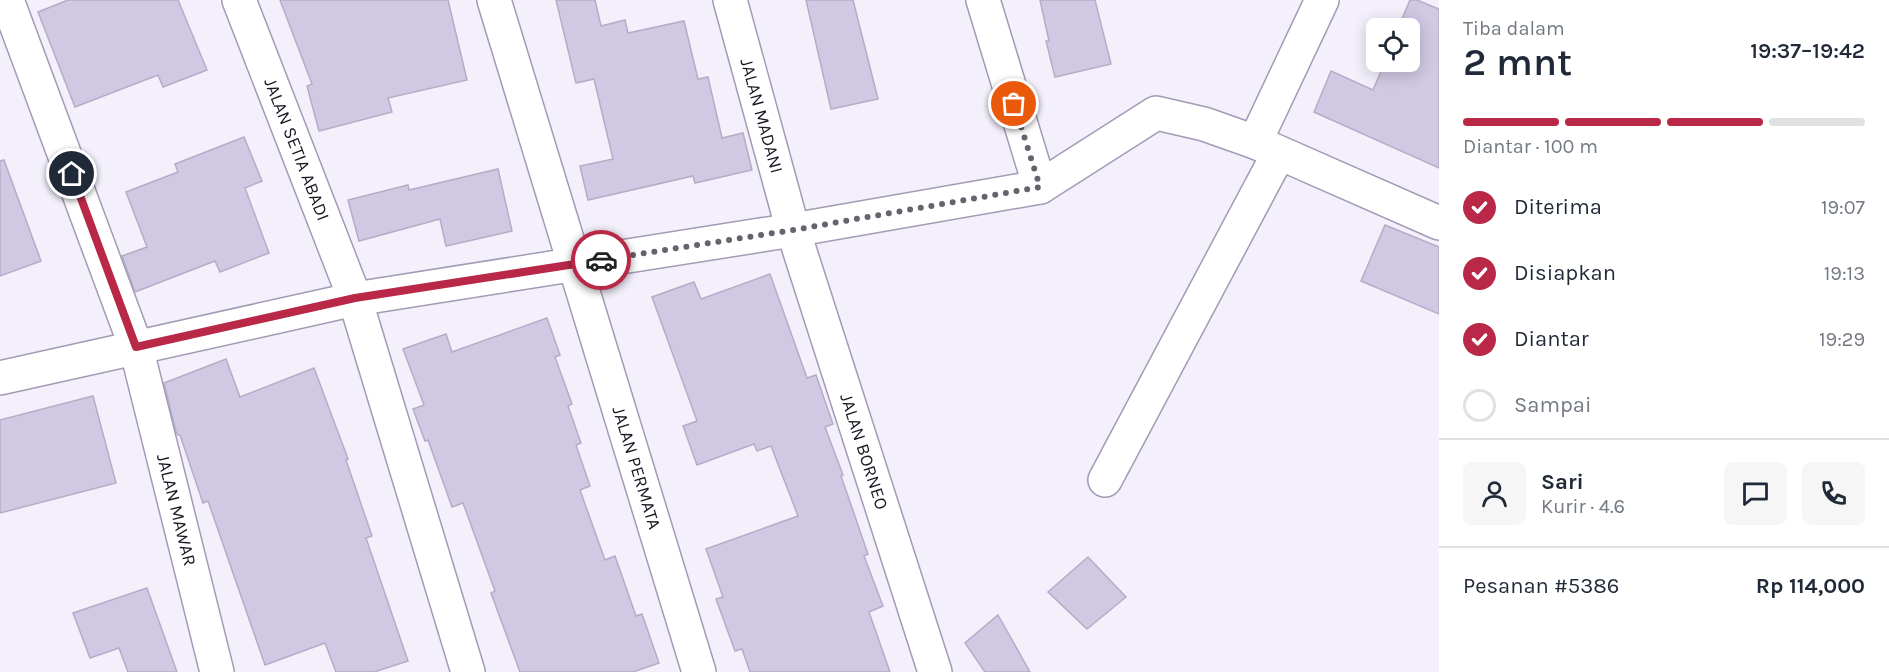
<!DOCTYPE html>
<html lang="id">
<meta charset="utf-8">
<style>
:root{--surface:#fff;--page:#f6f6f7;--text:#1f2937;--muted:#747a83;--line:#e0e1e3;--accent:#b92847}
body{margin:0;font-family:Karla,sans-serif;background:var(--page);color:var(--text);height:100vh;display:flex;flex-direction:column;font-size:22px;white-space:nowrap}
*{box-sizing:border-box;margin:0}
p{font-size:20px;color:var(--muted)}
.icon{flex:none;width:33px;height:33px;fill:none;stroke:currentColor;stroke-width:2;stroke-linecap:round;stroke-linejoin:round}
.map{position:relative;flex:1;overflow:hidden}
.drawer{display:flex;flex-direction:column;background:var(--surface);width:450px}
.drawer>*{flex:none}
.buttons{position:absolute;left:1366px;top:18px;display:grid;gap:12px}
.buttons a{display:grid;place-items:center;width:54px;height:54px;border-radius:9px;background:var(--surface);box-shadow:0 3px 15px #0003;font-size:30px}
.pin{position:absolute;display:grid;place-items:center;width:51px;height:51px;color:#fff;margin:-26px;border:3px solid #fff;border-radius:50%;box-shadow:0 2px 6px #0007}
.courier{position:absolute;display:grid;place-items:center;width:60px;height:60px;margin:-30px;border:4px solid #b92847;border-radius:50%;background:#fff;color:#222;box-shadow:0 2px 8px #0007}
.head em{font-style:normal;font-weight:600}
.head div{display:flex;flex-direction:column-reverse}
.head{display:flex;align-items:center;justify-content:space-between;height:102px;padding:0 24px}
h1{font-size:39px;font-weight:600;line-height:45px}
.bar{display:grid;grid-template-columns:repeat(4,1fr);gap:9px 6px;align-content:center;height:72px;padding:0 24px}
.bar i{height:8px;border-radius:4px;background:var(--line)}
.bar .current{background:var(--accent)}
.bar p{grid-column:span 4}
.line{display:flex;align-items:center;gap:15px;padding:0 24px;border-top:2px solid var(--line)}
.line div{flex:1}
.round{display:grid;place-items:center;flex:none;width:63px;height:63px;border-radius:9px;background:var(--page)}
ol{padding:0 24px;list-style:none}
li{display:flex;align-items:center;gap:18px;height:66px}
li p{margin-inline-start:auto}
li .icon{padding:6px;border-radius:50%;background:var(--accent);color:#fff;stroke-width:4}
li:last-child{color:var(--muted)}
li i{width:33px;height:33px;border:3px solid var(--line);border-radius:50%}
main{display:flex;flex:1;min-height:0}
.map>svg:first-child{display:block}
.building{fill:#d1c8e4;stroke:#b5acc7;stroke-width:1.5}
.lines{fill:none;stroke-linecap:round;stroke-linejoin:round}
.street-casing{stroke:#a39ab5;stroke-width:36}
.street{stroke:#fff;stroke-width:33}
.done{stroke:#67636e;stroke-width:6;stroke-dasharray:0 10.8}
.route{stroke:#b92847;stroke-width:8}
.labels{text-anchor:middle;stroke-width:4.5;stroke-linejoin:round;paint-order:stroke}
.street-label{font-size:18px;fill:#1b1722;stroke:#f3f0fb}
</style>
<main>
<div class="map">
<svg width="1439" height="672" viewBox="0 0 1439 672">
<rect width="100%" height="100%" fill="#f3f0fb"/>
<!-- building -->
<g class="building">
<polygon points="68,0 178,0 207,70 163,87 158,75 75,107 38,12"/>
<polygon points="280,0 448,0 467,80 388,98 392,112 319,131 307,86 312,84"/>
<polygon points="556,0 595,0 601,26 625,20 628,33 684,21 698,79 708,77 722,138 743,133 752,170 695,183 693,176 588,200 580,166 613,159 594,79 576,83"/>
<polygon points="806,0 853,0 878,99 831,109"/>
<polygon points="1040,0 1095,0 1111,64 1055,77 1046,41 1049,41"/>
<polygon points="1410,0 1417,0 1439,9 1439,168 1314,112 1331,71 1373,90 1385,62 1410,62 1410,28 1398,28"/>
<polygon points="244,137 262,181 245,188 269,253 220,272 215,261 135,292 122,256 147,247 126,192 178,172 175,164"/>
<polygon points="4,160 41,261 0,276 0,161"/>
<polygon points="498,169 512,231 446,246 440,219 359,241 348,200 408,185 409,190"/>
<polygon points="1385,225 1439,247 1439,314 1361,281"/>
<polygon points="770,274 807,378 816,375 833,424 825,427 843,475 841,476 868,554 864,556 883,606 869,612 890,672 750,672 742,649 735,651 716,599 723,597 706,549 798,516 771,446 757,451 754,444 697,465 683,426 697,421 652,297 694,282 701,299"/>
<polygon points="547,318 560,355 555,357 572,404 568,406 581,443 576,445 590,486 580,490 605,560 615,556 636,616 642,614 659,663 633,672 520,672 491,593 495,591 463,503 452,507 428,440 425,441 413,409 424,405 403,349 446,334 452,352"/>
<polygon points="226,359 240,397 314,368 348,459 346,460 372,536 366,538 408,661 374,672 336,672 325,643 265,665 208,501 203,503 180,435 178,435 176,432 164,383"/>
<polygon points="93,396 116,483 0,513 0,420"/>
<polygon points="1088,557 1126,597 1087,629 1048,592"/>
<polygon points="147,588 177,672 128,672 119,648 90,658 73,613"/>
<polygon points="998,615 1030,672 985,672 965,643"/>
</g>
<g class="lines">
<defs>
<g id="street">
<path id="s1" d="M 7,0 L 136,347 L 217,672"/>
<path id="s2" d="M 239,0 L 355,299 L 468,672"/>
<path id="s3" d="M 494,0 L 699,672"/>
<path id="s4" d="M 730,0 L 793,230 L 935,672"/>
<polyline points="983,0 1040,187"/>
<polyline points="1255,142 1322,0"/>
<polyline points="0,378 355,299 793,230 1040,187 1156,113 1204,124 1255,142 1439,223"/>
<polyline points="1105,480 1279,153"/>
</g>
</defs>
<!-- street casing -->
<use href="#street" class="street-casing"/>
<!-- street -->
<use href="#street" class="street"/>
</g>
<g class="lines">
<!-- done -->
<polyline class="done" points="601,260 793,230 1040,187 1014,104"/>
<!-- route -->
<polyline class="route" points="72,174 136,347 355,298 601,260"/>
</g>
<g class="labels">
<!-- street labels -->
<g class="street-label">
<text dy="6" stroke="none"><textPath href="#s4" startOffset="120">JALAN MADANI</textPath></text>
<text dy="6" stroke="none"><textPath href="#s2" startOffset="160">JALAN SETIA ABADI</textPath></text>
<text dy="6" stroke="none"><textPath href="#s4" startOffset="471">JALAN BORNEO</textPath></text>
<text dy="6" stroke="none"><textPath href="#s3" startOffset="489">JALAN PERMATA</textPath></text>
<text dy="6" stroke="none"><textPath href="#s1" startOffset="538">JALAN MAWAR</textPath></text>
</g>
</g>
</svg>
<div class="buttons">
<a><svg class="icon" aria-label="locate" viewBox="0 0 24 24"><circle cx="12" cy="12" r="6"/><path d="M12 2v4M12 18v4M2 12h4M18 12h4"/></svg></a>
</div>
<div class="pin" style="left:1014px;top:104px;background:#ea580c"><svg class="icon" aria-label="bag" viewBox="0 0 24 24"><path d="M5 8h14l-1 12H6zM9 8a3 3 0 0 1 6 0"/></svg></div>
<div class="pin" style="left:72px;top:174px;background:#1f2937"><svg class="icon" aria-label="home" viewBox="0 0 24 24"><path d="M3 11l9-7 9 7M6 9v11h12V9"/></svg></div>
<div class="courier" style="left:601px;top:260px"><svg class="icon" aria-label="car" viewBox="0 0 24 24"><path d="M5 17H2v-5l4-1 3-4h7l3 4 3 1v5h-3M9 17h6M6 11h13"/><circle cx="7" cy="17" r="2"/><circle cx="17" cy="17" r="2"/></svg></div>
</div>
<section class="drawer">
<div class="head"><div><h1>2 mnt</h1><p>Tiba dalam</p></div><em>19:37–19:42</em></div>
<div class="bar"><i class="current"></i><i class="current"></i><i class="current"></i><i></i><p>Diantar · 100 m</p></div>
<ol>
<li><svg class="icon" aria-label="check" viewBox="0 0 24 24"><path d="M5 12l5 5 9-10"/></svg>Diterima<p>19:07</p></li>
<li><svg class="icon" aria-label="check" viewBox="0 0 24 24"><path d="M5 12l5 5 9-10"/></svg>Disiapkan<p>19:13</p></li>
<li><svg class="icon" aria-label="check" viewBox="0 0 24 24"><path d="M5 12l5 5 9-10"/></svg>Diantar<p>19:29</p></li>
<li><i></i>Sampai</li>
</ol>
<div class="line" style="height:108px"><a class="round"><svg class="icon" aria-label="person" viewBox="0 0 24 24"><circle cx="12" cy="8" r="4"/><path d="M4 21q1-7 8-7t8 7"/></svg></a><div><b>Sari</b><p>Kurir · 4.6</p></div><a class="round"><svg class="icon" aria-label="chat" viewBox="0 0 24 24"><path d="M4 5h16v11H9l-5 4z"/></svg></a><a class="round"><svg class="icon" aria-label="phone" viewBox="0 0 24 24"><path d="M5 4h4l2 5-3 2q2 4 5 5l2-3 5 2v4C11 20 4 13 5 4z"/></svg></a></div>
<div class="line" style="height:78px"><div>Pesanan #5386</div><b>Rp 114,000</b></div>
</section>
</main>
